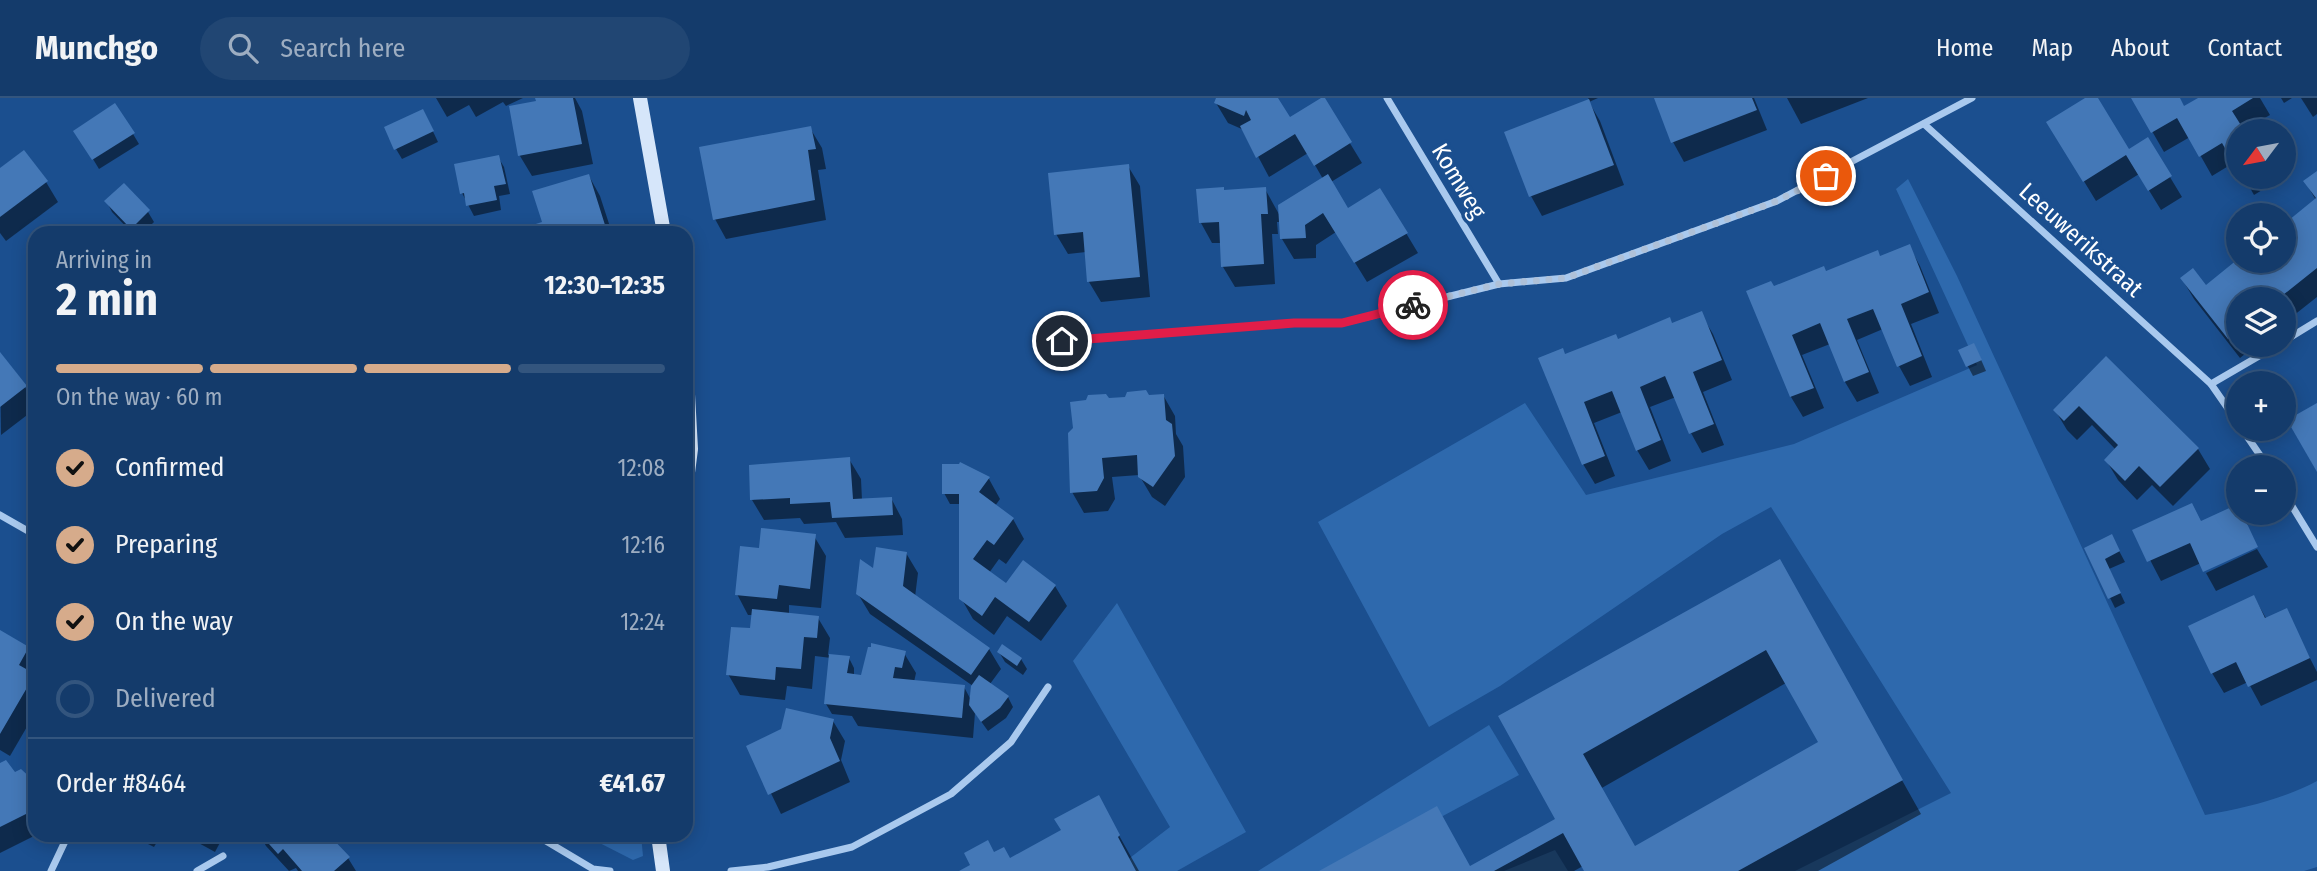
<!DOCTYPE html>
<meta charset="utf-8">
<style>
:root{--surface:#143b6b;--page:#214673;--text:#f1f3f6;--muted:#9dadc1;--line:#33557e;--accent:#d6ab8b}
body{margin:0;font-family:"Fira Sans Condensed",sans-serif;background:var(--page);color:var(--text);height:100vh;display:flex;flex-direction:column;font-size:26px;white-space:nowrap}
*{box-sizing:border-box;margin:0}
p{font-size:23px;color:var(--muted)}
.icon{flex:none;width:38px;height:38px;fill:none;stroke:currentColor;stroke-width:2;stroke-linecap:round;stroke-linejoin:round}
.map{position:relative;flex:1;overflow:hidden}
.drawer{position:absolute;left:28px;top:128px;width:665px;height:616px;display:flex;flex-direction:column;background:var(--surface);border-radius:21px;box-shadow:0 4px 18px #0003,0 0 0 2px var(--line)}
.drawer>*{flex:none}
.needle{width:46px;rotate:238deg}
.tools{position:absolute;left:2226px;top:21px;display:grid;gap:14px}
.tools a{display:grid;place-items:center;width:70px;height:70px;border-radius:50%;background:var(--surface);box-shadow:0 4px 18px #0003,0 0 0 2px var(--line);font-size:35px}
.pin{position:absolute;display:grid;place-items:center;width:60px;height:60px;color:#fff;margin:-30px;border:4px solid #fff;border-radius:50%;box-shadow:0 2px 7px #0007}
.courier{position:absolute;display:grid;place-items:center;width:70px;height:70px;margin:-35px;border:5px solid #e11d48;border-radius:50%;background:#fff;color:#222;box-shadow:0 2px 9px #0007}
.overview em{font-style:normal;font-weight:700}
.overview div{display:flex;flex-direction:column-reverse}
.overview{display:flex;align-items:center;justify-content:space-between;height:119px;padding:0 28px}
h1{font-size:46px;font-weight:700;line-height:52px}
.bar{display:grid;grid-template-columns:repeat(4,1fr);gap:10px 7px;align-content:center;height:84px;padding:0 28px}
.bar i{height:9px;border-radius:5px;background:var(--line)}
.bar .active{background:var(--accent)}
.bar p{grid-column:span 4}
.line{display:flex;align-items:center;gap:18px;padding:0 28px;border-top:2px solid var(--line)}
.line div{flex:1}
ol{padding:0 28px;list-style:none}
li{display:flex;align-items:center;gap:21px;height:77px}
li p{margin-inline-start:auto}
li .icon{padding:7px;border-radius:50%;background:var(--accent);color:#111;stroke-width:4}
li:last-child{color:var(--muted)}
li i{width:38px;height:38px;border:4px solid var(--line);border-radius:50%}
header{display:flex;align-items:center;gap:42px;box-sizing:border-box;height:98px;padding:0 35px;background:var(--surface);border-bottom:2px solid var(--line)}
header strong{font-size:33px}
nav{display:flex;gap:38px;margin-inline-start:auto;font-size:24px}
.search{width:490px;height:63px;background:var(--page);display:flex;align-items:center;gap:18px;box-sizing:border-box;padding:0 24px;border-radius:38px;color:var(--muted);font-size:26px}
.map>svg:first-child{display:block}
.green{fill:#2e69ad}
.shadow{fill:#0007;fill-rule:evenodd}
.building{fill:#4478b7;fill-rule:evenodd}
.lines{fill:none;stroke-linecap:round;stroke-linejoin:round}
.street{stroke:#a9c9ee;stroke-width:7}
.secondary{stroke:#d6e6fa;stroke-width:14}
.done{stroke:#afc1d8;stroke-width:7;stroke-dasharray:0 12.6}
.route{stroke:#e11d48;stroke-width:9}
.labels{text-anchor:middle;stroke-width:7;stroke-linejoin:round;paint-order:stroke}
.street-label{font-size:24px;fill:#fff;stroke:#1b4f8f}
</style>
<header>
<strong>Munchgo</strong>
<div class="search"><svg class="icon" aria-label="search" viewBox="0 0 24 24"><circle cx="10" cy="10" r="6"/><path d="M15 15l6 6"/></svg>Search here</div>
<nav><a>Home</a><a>Map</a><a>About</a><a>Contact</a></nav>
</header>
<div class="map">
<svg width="2317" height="773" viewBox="0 0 2317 773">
<rect width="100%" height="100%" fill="#1b4f8f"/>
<!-- green -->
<g class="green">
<path d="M 1908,81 L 1957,178 L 2205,717 C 2245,710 2281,702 2317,683 L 2317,769 L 2304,773 L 1795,773 L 1951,695 L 1771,409 L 1722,436 L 1500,588 L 1429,629 L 1318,424 L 1525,305 L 1586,397 L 1794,346 L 1977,267 L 1896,91 Z"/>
<polygon points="1117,505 1246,734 1177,773 1113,773 1170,729 1073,563"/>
<polygon points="1489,627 1519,677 1441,719 1322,773 1258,773"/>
<polygon points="584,737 641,737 643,758 633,762"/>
<polygon points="1555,752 1568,773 1504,773"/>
</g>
<!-- shadow -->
<g class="shadow">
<polygon points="436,0 523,0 506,8 503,4 476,19 469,7 447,19"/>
<polygon points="537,0 575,0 582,13 593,66 532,78 520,58 538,4"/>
<polygon points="1218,0 1276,0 1289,21 1323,1 1362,65 1331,84 1348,112 1406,135 1418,155 1367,184 1336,134 1316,147 1316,160 1294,161 1282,141 1281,124 1277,124 1278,136 1272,136 1275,186 1235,189 1223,169 1222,145 1212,145 1201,125 1265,91 1280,118 1323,81 1308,55 1269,79 1244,32 1228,25 1216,5"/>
<polygon points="1588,0 1598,0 1589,4 1600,23 1624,87 1542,118 1531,98 1506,35 1590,3"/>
<polygon points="1656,0 1754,0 1767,32 1684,64 1673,44"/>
<polygon points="1787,0 1868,0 1801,26"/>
<polygon points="2088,0 2096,0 2129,53 2147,41 2182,99 2161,112 2139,76 2096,103 2060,44"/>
<polygon points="2133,0 2178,0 2184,10 2199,0 2260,0 2270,17 2242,33 2238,33 2238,69 2235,64 2212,78 2190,39 2164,54"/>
<polygon points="2281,0 2292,0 2284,5"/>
<polygon points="2301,0 2317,0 2317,16 2313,19"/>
<polygon points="428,23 438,44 402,61 396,51"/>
<polygon points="810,30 822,50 826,71 818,72 826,122 726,141 715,121"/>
<polygon points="76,33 133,36 139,46 99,71"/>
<polygon points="498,59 504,69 510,96 499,98 501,112 474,118 462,95"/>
<polygon points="1128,68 1140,88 1150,199 1101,204 1089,184 1086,154 1068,156 1056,136"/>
<polygon points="0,72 46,84 58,104 6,143 0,135"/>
<polygon points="2317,77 2317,199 2284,225 2284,201 2238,201 2238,247 2256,247 2240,260 2194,201 2182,181 2206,189 2239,163 2284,163 2284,128 2316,102 2305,84"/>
<polygon points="589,78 600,98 612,135 512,135 544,125"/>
<polygon points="2244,79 2261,79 2267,89 2254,97"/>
<polygon points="107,104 148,114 154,124 143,135 132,135 112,114"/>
<polygon points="1909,148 1920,168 1939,215 1911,226 1932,279 1910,288 1899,268 1883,231 1857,242 1879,295 1857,304 1845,284 1830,246 1802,257 1824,310 1803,319 1791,299 1748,194 1773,190 1880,160"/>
<polygon points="1701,216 1713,236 1732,282 1703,294 1724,347 1702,355 1691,335 1676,299 1650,309 1671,363 1649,372 1637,352 1622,314 1594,325 1615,378 1595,386 1583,366 1566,258 1672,227"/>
<polygon points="1960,253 1979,257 1986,273 1973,278"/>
<polygon points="0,257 25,289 35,306 35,311 1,337"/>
<polygon points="2106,261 2198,351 2210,371 2173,408 2152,387 2137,402 2118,382 2106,362 2116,352 2092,327 2077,342 2067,332 2055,312"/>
<polygon points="1163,297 1175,318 1176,336 1183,348 1185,379 1165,408 1152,399 1139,377 1112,379 1115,401 1108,413 1084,415 1072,394 1109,302"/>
<polygon points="849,361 861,381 862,402 891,400 902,421 903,437 845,440 836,424 804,426 800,420 764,422 752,402"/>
<polygon points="962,367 989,381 1000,401 995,408 1013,421 1024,441 1006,466 999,461 989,475 1006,487 1055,488 1067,508 1041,543 1007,518 994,537 973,521 961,500 962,406 950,406 944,395"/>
<polygon points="2238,408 2238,415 2241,415 2248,427 2201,465 2161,483 2135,433 2202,425"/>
<polygon points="814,438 826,458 821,510 789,507 789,517 818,520 830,540 828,557 849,560 854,570 854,578 863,579 904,555 916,575 914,584 964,589 971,602 973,588 870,516 858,496 874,473 906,455 918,475 915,499 989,551 1001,571 990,586 1008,599 1013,609 1006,620 988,633 975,615 973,640 858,628 852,618 832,616 826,606 831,560 815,558 812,591 787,588 785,602 740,597 728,576 752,532 753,517 748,517 737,496 760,452"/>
<polygon points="2117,449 2125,464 2109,471 2125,505 2115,510 2086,451"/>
<polygon points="2257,451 2268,469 2216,493 2206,475"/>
<path d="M 1798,497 L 1921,716 L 1818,773 L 1586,773 L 1583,768 L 1574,773 L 1323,773 L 1470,769 L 1558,722 L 1500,619 ZM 1786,585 L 1820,645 L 1635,750 L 1600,691 Z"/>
<polygon points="2254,499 2267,522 2286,513 2317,574 2317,582 2261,608 2248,584 2224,595 2212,575"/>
<polygon points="0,534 28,551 35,563 35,615 10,658 0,652"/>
<polygon points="999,554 1021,561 1027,571 1023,577 1005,564"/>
<polygon points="833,623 845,643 841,662 850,684 781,716 748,648"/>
<polygon points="0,667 35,686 36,737 0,755"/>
<polygon points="1098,700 1139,773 962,773 994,756 1010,762 1063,733"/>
<polygon points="130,737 161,737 154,749"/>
<polygon points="192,737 224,737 215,754 195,743"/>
<polygon points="260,737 327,737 348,760 356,773 298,773 296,770 289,773 266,748"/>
</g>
<!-- building -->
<g class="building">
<polygon points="535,0 573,0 582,46 518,58 509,8 536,3"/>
<polygon points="1216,0 1278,0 1290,19 1321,0 1325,0 1352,44 1314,68 1295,36 1256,60 1240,28 1251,22 1246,12 1244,18 1214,5"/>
<polygon points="1654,0 1752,0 1757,12 1671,45"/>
<polygon points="2085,0 2098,0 2129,51 2148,39 2172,78 2148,93 2126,57 2083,84 2046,24"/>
<polygon points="2131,0 2180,0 2184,8 2198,0 2253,0 2232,13 2244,32 2238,33 2238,73 2222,45 2199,59 2177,20 2151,35"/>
<polygon points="1589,1 1614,67 1529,99 1504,34"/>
<polygon points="115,5 135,35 92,62 73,33"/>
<polygon points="423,11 434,33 394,52 384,29"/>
<polygon points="811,28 816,51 808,52 815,102 713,122 699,49"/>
<polygon points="24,52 48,83 0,119 0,70"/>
<polygon points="499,57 506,86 494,88 497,102 466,108 464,95 460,96 454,66"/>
<polygon points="1129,66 1140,179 1087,184 1083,134 1054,137 1048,75"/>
<polygon points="2317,73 2317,170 2278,201 2238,201 2238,232 2228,241 2180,180 2193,170 2206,187 2238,161 2284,163 2284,126 2316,100 2303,83"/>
<polygon points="589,76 605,127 579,135 508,135 542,124 532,93"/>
<polygon points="1328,76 1348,110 1380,90 1408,135 1354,165 1323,115 1305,127 1306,140 1280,141 1278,107"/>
<polygon points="124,85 150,112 131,131 104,103"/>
<polygon points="1224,89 1224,92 1266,89 1268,116 1261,116 1264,166 1221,169 1219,124 1199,125 1196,91"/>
<polygon points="1910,146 1929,194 1901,206 1922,258 1897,269 1873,211 1847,221 1869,274 1844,284 1820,225 1792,237 1814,290 1790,299 1746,193 1771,183 1774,188 1824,168 1826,173 1878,152 1880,158"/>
<polygon points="1702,213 1722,262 1693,274 1714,326 1689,336 1665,278 1640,289 1661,342 1636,353 1612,293 1584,304 1605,358 1582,367 1538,260 1563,250 1565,256 1616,236 1618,241 1670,219 1672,225"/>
<polygon points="1974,245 1982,262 1966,269 1958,252"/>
<polygon points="0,254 27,288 0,309"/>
<polygon points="2106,258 2199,350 2160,389 2139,368 2125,383 2104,362 2118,347 2079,308 2064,323 2053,312"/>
<polygon points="1146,292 1149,297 1164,296 1166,322 1172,326 1175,358 1153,389 1138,379 1137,357 1102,360 1104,380 1097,393 1070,395 1068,335 1073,330 1070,304 1086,302 1088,297 1106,296 1109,300 1125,299 1127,294"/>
<polygon points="2317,305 2317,374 2287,322"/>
<polygon points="850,359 853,401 892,399 893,417 832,420 830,404 790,406 790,400 750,402 749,367"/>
<polygon points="960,364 990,379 979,394 1014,420 994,447 987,442 973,461 1006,485 1023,462 1056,487 1029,524 995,499 982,518 959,501 959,396 942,396 942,366 959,366"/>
<polygon points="2192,405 2201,423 2238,406 2238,415 2242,415 2258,449 2203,474 2190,445 2147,464 2132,432"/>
<polygon points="761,430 816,436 810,491 779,487 777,501 735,497 740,448 759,450"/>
<polygon points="2112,436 2120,453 2105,461 2121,495 2108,501 2084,450"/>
<polygon points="876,449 907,454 903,488 990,550 971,577 856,496 860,461 873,470"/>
<path d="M 1780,461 L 1903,682 L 1738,773 L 1584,773 L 1563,735 L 1494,773 L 1319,773 L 1437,708 L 1470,768 L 1555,721 L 1498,618 ZM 1766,552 L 1818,644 L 1635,748 L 1583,656 Z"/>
<polygon points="2254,497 2265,520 2287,510 2310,560 2248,589 2236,564 2211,576 2188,528"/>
<polygon points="752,511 819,518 817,540 804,539 801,571 776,569 775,582 726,577 731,529 750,530"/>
<polygon points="0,532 29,549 19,567 35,576 0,636"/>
<polygon points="871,545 906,553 902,570 895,569 893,580 965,587 962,620 824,606 829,556 850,558 847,575 861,577 868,549 871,549"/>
<polygon points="1002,546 1022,560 1017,568 997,554"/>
<polygon points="979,577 1009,598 1000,610 981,624 969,607 971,588"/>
<polygon points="786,610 834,621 830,640 840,663 768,697 746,648 781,631"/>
<polygon points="6,662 15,674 21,671 35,684 35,701 31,705 34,712 0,729 0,665"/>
<polygon points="1099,697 1120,737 1118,739 1136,773 959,773 970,767 964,755 988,742 994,754 1004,749 1010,760 1061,732 1054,721"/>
<polygon points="261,737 329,737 350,759 334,773 302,773 283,751 278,756"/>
</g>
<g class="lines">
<!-- street -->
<g class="street">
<polyline points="1387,0 1499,186"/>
<polyline points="1924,26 2211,286 2278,247"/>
<polyline points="1062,243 1294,225 1342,225 1499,186 1566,180 1777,103 1972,0"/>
<polyline points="2284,243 2317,223"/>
<polyline points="2211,286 2238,325"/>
<polyline points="2242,331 2268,369"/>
<polyline points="2284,395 2317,449"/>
<polyline points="0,417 35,437"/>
<polyline points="536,737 593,771 610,773"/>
<polyline points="51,773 68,737"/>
<polyline points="197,773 223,758"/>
<polyline points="731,773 768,769 852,749 951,696 1011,644 1048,589"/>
</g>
<!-- secondary -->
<g class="secondary">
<polyline points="640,0 664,135"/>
<polyline points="686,260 691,351 686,390"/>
<polyline points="658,737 663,773"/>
</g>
</g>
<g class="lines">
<!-- done -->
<polyline class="done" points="1413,207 1499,186 1566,180 1777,103 1826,78"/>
<!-- route -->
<polyline class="route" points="1062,243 1294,225 1342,225 1413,207"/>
</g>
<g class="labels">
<!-- street labels -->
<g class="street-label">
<text transform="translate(1459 83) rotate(59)" y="8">Komweg</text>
<text transform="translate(2081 142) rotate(42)" y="8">Leeuwerikstraat</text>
</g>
</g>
</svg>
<div class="tools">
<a><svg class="needle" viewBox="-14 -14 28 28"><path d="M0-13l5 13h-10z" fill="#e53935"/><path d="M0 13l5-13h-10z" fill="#9dadc1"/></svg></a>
<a><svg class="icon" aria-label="locate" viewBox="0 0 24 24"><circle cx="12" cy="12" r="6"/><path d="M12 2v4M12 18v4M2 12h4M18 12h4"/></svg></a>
<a><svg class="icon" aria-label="layers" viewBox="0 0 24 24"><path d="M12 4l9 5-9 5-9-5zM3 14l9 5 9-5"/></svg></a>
<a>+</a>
<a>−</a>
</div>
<div class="pin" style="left:1826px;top:78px;background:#ea580c"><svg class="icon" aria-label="bag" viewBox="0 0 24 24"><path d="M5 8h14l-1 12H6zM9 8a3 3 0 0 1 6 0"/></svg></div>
<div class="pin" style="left:1062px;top:243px;background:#1f2937"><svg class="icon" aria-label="home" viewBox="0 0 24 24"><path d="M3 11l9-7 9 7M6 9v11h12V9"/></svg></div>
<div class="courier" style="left:1413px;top:207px"><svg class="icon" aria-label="bike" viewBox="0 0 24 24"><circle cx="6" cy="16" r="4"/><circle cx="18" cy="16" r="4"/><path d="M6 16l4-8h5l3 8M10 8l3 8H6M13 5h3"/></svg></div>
<section class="drawer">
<div class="overview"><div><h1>2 min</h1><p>Arriving in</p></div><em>12:30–12:35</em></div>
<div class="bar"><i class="active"></i><i class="active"></i><i class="active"></i><i></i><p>On the way · 60 m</p></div>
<ol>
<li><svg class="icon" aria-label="check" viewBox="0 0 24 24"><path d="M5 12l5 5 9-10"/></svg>Confirmed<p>12:08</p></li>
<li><svg class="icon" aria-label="check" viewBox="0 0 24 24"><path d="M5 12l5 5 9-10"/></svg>Preparing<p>12:16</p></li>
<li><svg class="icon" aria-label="check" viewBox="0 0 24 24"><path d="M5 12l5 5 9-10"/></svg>On the way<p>12:24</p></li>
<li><i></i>Delivered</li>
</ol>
<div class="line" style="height:91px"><div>Order #8464</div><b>€41.67</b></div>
</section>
</div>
